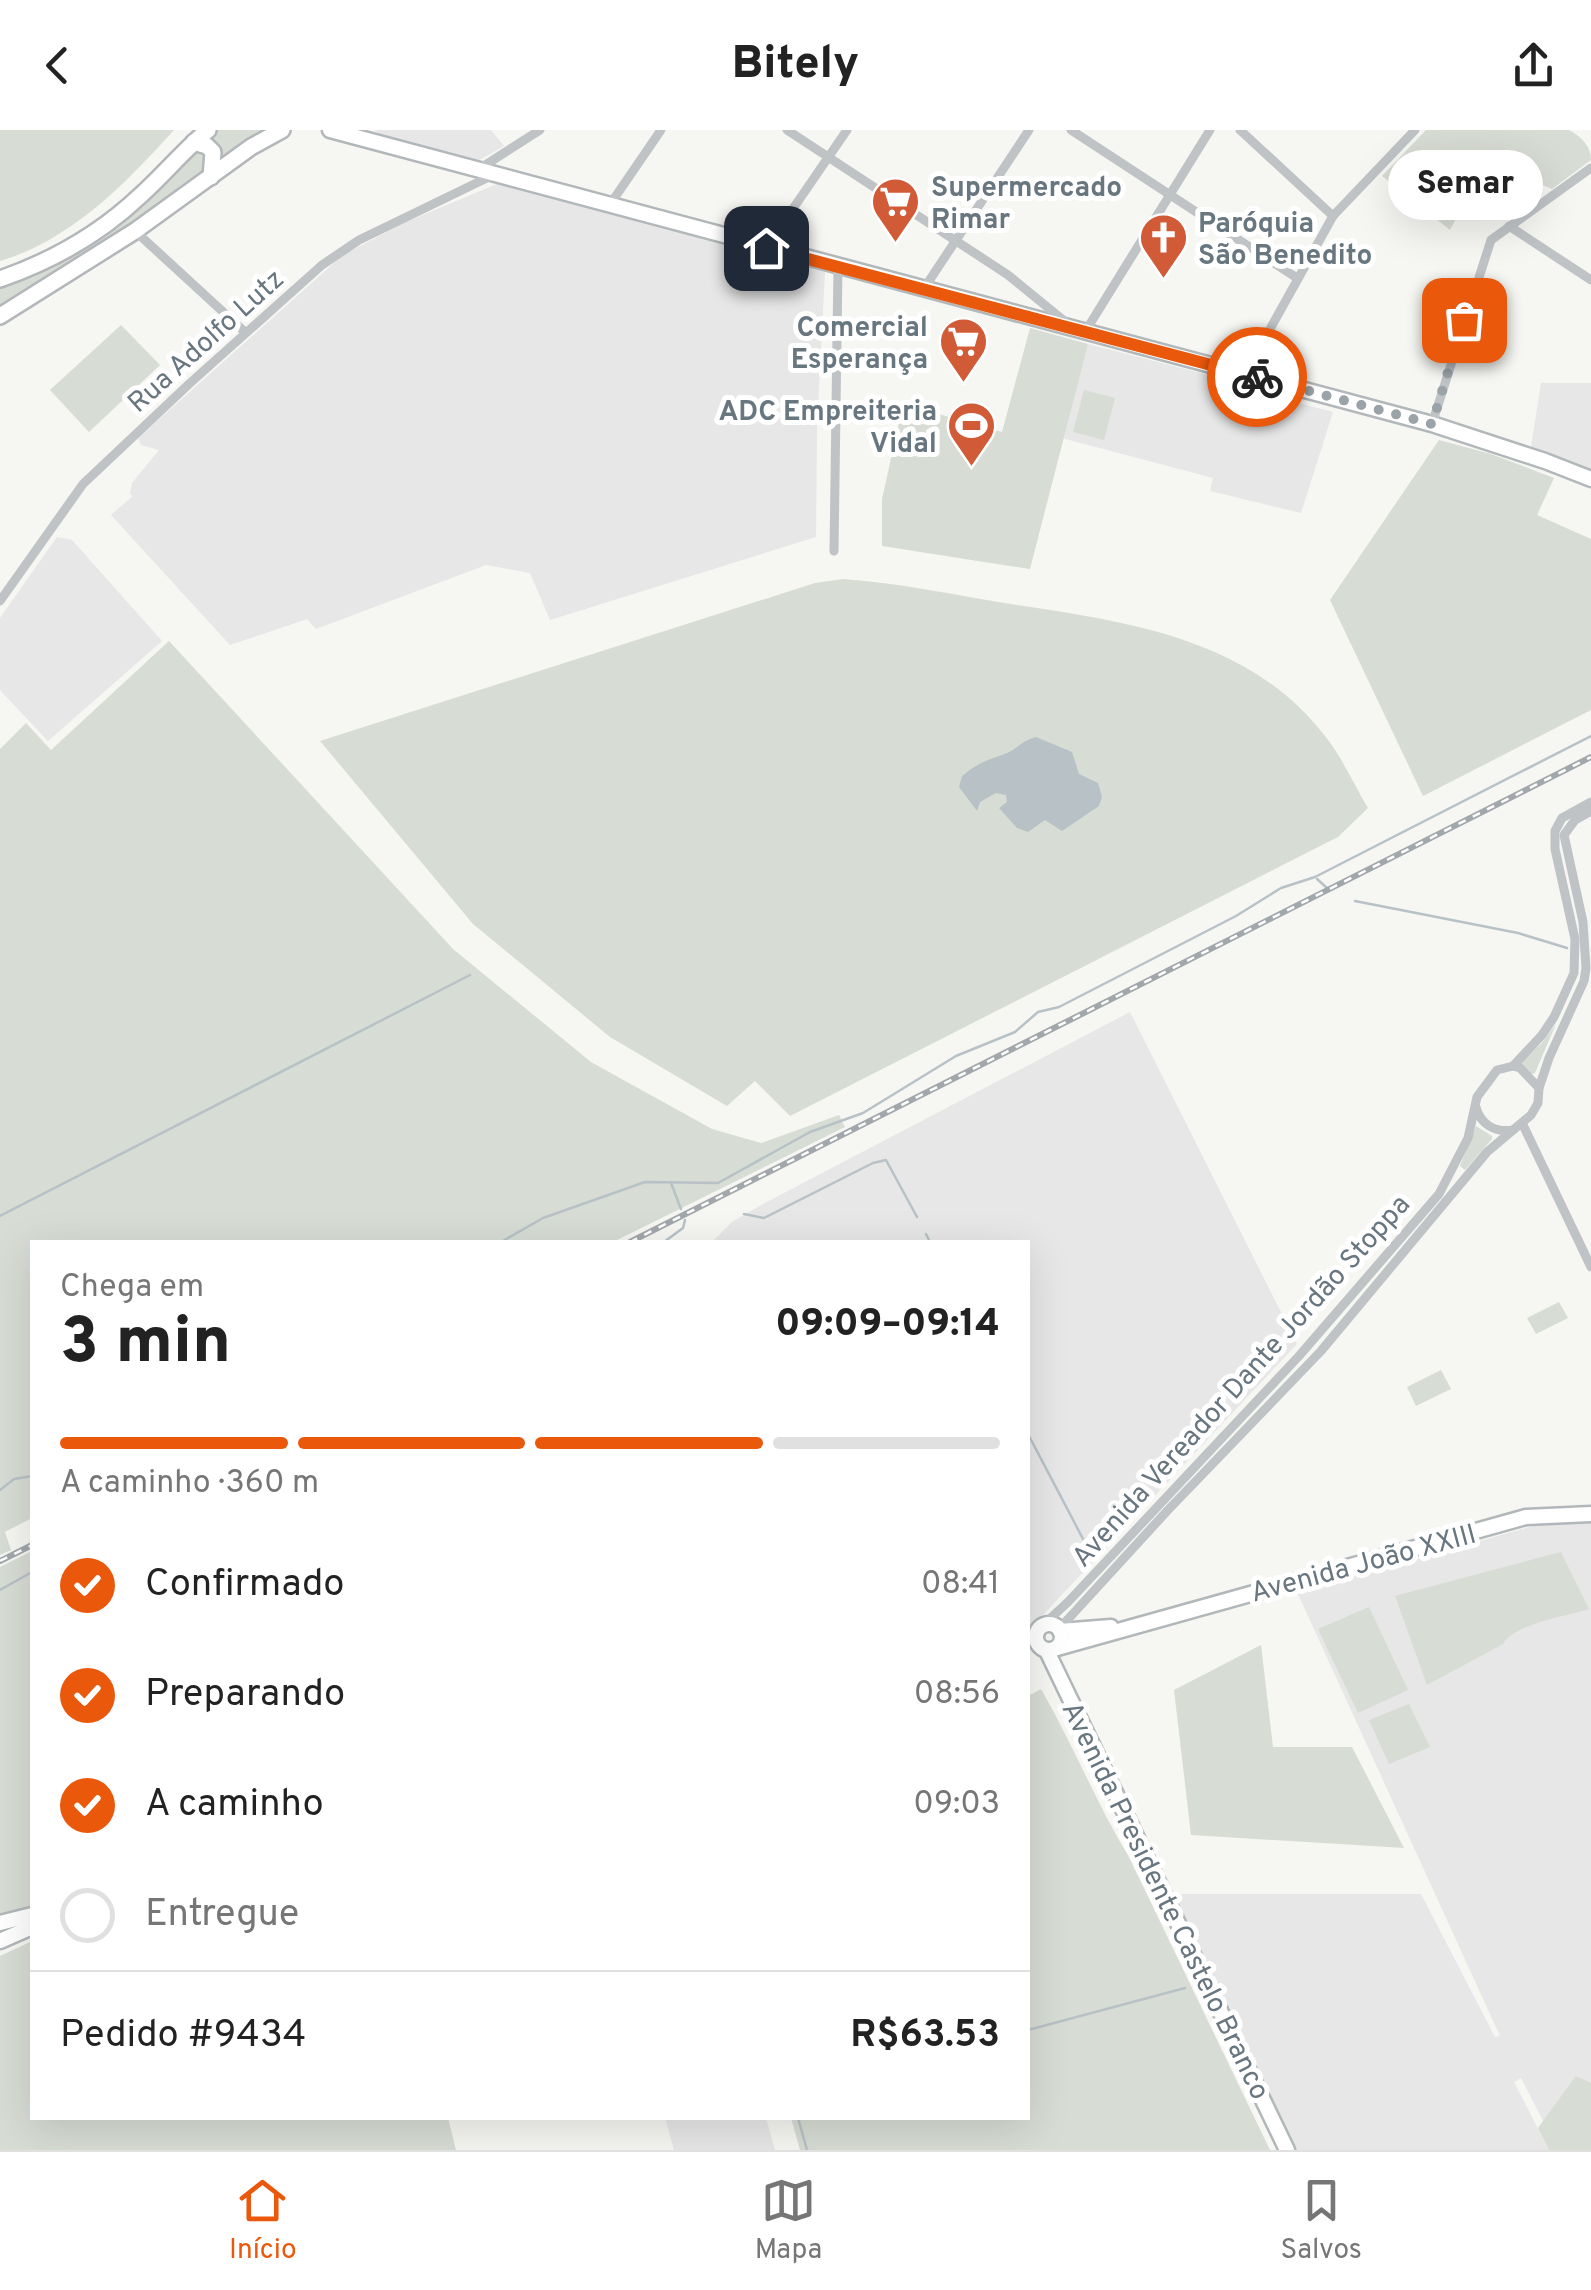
<!DOCTYPE html>
<html lang="pt">
<meta charset="utf-8">
<style>
:root{--surface:#fff;--page:#f6f6f6;--text:#222;--muted:#767676;--line:#e0e0e0;--accent:#ea580c}
body{margin:0;font-family:Overpass,sans-serif;background:var(--page);color:var(--text);height:100vh;display:flex;flex-direction:column;font-size:38px;white-space:nowrap}
*{box-sizing:border-box;margin:0}
p{font-size:32px;color:var(--muted)}
.icon{flex:none;width:55px;height:55px;fill:none;stroke:currentColor;stroke-width:2;stroke-linecap:round;stroke-linejoin:round}
.map{position:relative;flex:1;overflow:hidden}
.side{position:absolute;left:30px;top:1110px;width:1000px;height:880px;display:flex;flex-direction:column;background:var(--surface);border-radius:0px;box-shadow:0 10px 40px #0002}
.side>*{flex:none}
.pin{position:absolute;display:grid;place-items:center;width:85px;height:85px;color:#fff;margin:-42px;border-radius:20px;box-shadow:0 5px 15px #0006}
.courier{position:absolute;display:grid;place-items:center;width:100px;height:100px;margin:-50px;border:8px solid #ea580c;border-radius:50%;background:#fff;color:#222;box-shadow:0 2px 12px #0007}
.bubble{position:absolute;height:70px;border-radius:35px;background:var(--surface);box-shadow:0 10px 40px #0002;font-size:32px;font-weight:800;line-height:70px;text-align:center}
.summary em{font-style:normal;font-weight:800}
.summary div{display:flex;flex-direction:column-reverse}
.summary{display:flex;align-items:center;justify-content:space-between;height:170px;padding:0 30px}
h1{font-size:65px;font-weight:800;line-height:75px}
.bar{display:grid;grid-template-columns:repeat(4,1fr);gap:15px 10px;align-content:center;height:120px;padding:0 30px}
.bar i{height:12px;border-radius:8px;background:var(--line)}
.bar .on{background:var(--accent)}
.bar p{grid-column:span 4}
.line{display:flex;align-items:center;gap:25px;padding:0 30px;border-top:2px solid var(--line)}
.line div{flex:1}
ol{padding:0 30px;list-style:none}
li{display:flex;align-items:center;gap:30px;height:110px}
li p{margin-inline-start:auto}
li .icon{padding:10px;border-radius:50%;background:var(--accent);color:#fff;stroke-width:4}
li:last-child{color:var(--muted)}
li i{width:55px;height:55px;border:5px solid var(--line);border-radius:50%}
header{display:flex;justify-content:space-between;align-items:center;height:130px;padding:0 30px;background:var(--surface);font-size:45px;font-weight:800}
.dock{display:flex;justify-content:space-around;align-items:center;height:140px;border-top:2px solid var(--line);background:var(--surface);font-size:28px;color:var(--muted)}
.dock a{display:grid;justify-items:center;gap:5px}
.dock .on{color:var(--accent)}
.map>svg:first-child{display:block}
.built{fill:#e6e7e6}
.green{fill:#d7dcd4}
.water{fill:#b8c2c6}
.lines{fill:none;stroke-linecap:round;stroke-linejoin:round}
.stream{stroke:#b8c2c6;stroke-width:2.5}
.secondary-casing{stroke:#b2b7ba;stroke-width:19}
.primary-casing{stroke:#b3b7ba;stroke-width:20}
.street{stroke:#bfc3c6;stroke-width:9}
.secondary{stroke:#fff;stroke-width:14}
.primary{stroke:#fff;stroke-width:15}
.rail-casing{stroke:#a1a7ab;stroke-width:6}
.rail{stroke:#fff;stroke-width:2.5;stroke-dasharray:8;stroke-linecap:butt}
.done{stroke:#9aa3a8;stroke-width:10;stroke-dasharray:0 18}
.route{stroke:#ea580c;stroke-width:12}
.labels{text-anchor:middle;stroke-width:10;stroke-linejoin:round;paint-order:stroke}
.poi-label{font-size:28px;font-weight:bold;fill:#687680;stroke:#fff;text-anchor:start}
.street-label{font-size:28px;fill:#687680;stroke:#fff}
</style>
<header><svg class="icon" aria-label="back" viewBox="0 0 24 24"><path d="M15 5l-7 7 7 7"/></svg>Bitely<svg class="icon" aria-label="share" viewBox="0 0 24 24"><path d="M12 15V3M7 8l5-5 5 5M5 13v7h14v-7"/></svg></header>
<div class="map">
<svg width="1591" height="2020" viewBox="0 0 1591 2020">
<rect width="100%" height="100%" fill="#f6f6f3"/>
<!-- built -->
<g class="built">
<polygon points="374,0 491,0 504,16 476,32 385,8"/>
<polygon points="497,54 513,55 825,142 817,296 816,407 550,490 530,443 486,435 316,499 307,489 230,515 111,385 133,366 130,364 132,353 159,320 141,315 138,308 343,125 406,92"/>
<polygon points="1088,214 1220,248 1220,253 1333,282 1301,383 1210,361 1213,348 1062,308"/>
<polygon points="1541,253 1591,253 1591,340 1531,317"/>
<polygon points="57,407 72,410 162,511 48,611 0,560 0,488"/>
<polygon points="1130,882 1297,1214 1028,1501 1028,1112 712,1112 732,1092 763,1074"/>
<polygon points="1547,1392 1591,1392 1591,2020 1558,2020 1521,1948 1514,1952 1549,2020 1296,2020 1170,1764 1421,1764 1495,1907 1500,1906 1297,1462"/>
<polygon points="665,1988 766,1988 775,2020 674,2020"/>
</g>
<!-- green -->
<g class="green">
<path d="M 0,0 L 174,0 C 126,53 71,110 0,131 Z"/>
<polygon points="217,0 266,0 112,108 0,178 0,155 37,141"/>
<path d="M 1426,0 L 1569,0 C 1582,7 1591,16 1591,30 L 1552,59 L 1487,31 L 1450,100 L 1382,46 Z"/>
<polygon points="121,195 160,235 89,302 50,260"/>
<polygon points="1030,198 1088,214 1030,439 882,416 882,369 903,274 1002,302"/>
<polygon points="1084,260 1115,268 1104,310 1073,302"/>
<polygon points="1439,310 1491,324 1554,348 1537,385 1591,409 1591,580 1423,666 1330,470"/>
<path d="M 843,449 C 901,453 959,466 1017,475 C 1130,492 1250,509 1325,606 C 1342,627 1354,655 1368,678 L 1338,707 L 790,986 L 755,951 L 727,976 L 610,907 L 473,794 L 320,611 L 815,453 Z"/>
<polygon points="169,511 453,819 591,932 712,999 761,1013 839,985 845,997 613,1112 32,1112 32,1388 5,1402 11,1420 0,1425 0,619 26,593 51,620"/>
<polygon points="1556,894 1535,943 1532,944 1518,933 1541,914"/>
<polygon points="1476,996 1492,1006 1492,1009 1465,1040 1460,1036"/>
<polygon points="1559,1172 1568,1188 1536,1204 1527,1188"/>
<polygon points="1441,1240 1451,1259 1416,1276 1407,1257"/>
<polygon points="32,1421 32,1776 0,1785 0,1437"/>
<path d="M 1561,1422 L 1589,1479 C 1567,1486 1514,1494 1503,1514 L 1427,1555 L 1395,1466 Z"/>
<polygon points="1369,1477 1408,1560 1358,1583 1318,1499"/>
<polygon points="1261,1515 1273,1617 1352,1617 1404,1718 1191,1705 1174,1560"/>
<path d="M 1041,1559 C 1073,1614 1096,1673 1129,1727 L 1270,2020 L 800,2020 L 791,1988 L 1028,1988 L 1028,1566 Z"/>
<polygon points="1409,1574 1430,1617 1389,1634 1369,1590"/>
<polygon points="32,1811 32,1988 448,1988 456,2020 0,2020 0,1826"/>
<polygon points="1576,1946 1591,1953 1591,2020 1549,2020 1538,1998"/>
</g>
<!-- water -->
<path class="water" d="M 1036,607 L 1072,622 L 1079,644 L 1098,653 L 1102,667 L 1099,676 L 1062,701 L 1045,690 L 1028,702 L 1017,698 L 999,678 L 1007,672 L 1006,665 L 996,663 L 980,672 L 977,681 L 959,657 L 962,646 C 981,631 986,631 1007,623 C 1019,618 1019,612 1036,607 Z"/>
<g class="lines">
<!-- stream -->
<g class="stream">
<polyline points="1317,749 1327,758"/>
<polyline points="1355,771 1518,803 1567,818"/>
<polyline points="671,1053 681,1079"/>
<polyline points="744,1084 764,1088 873,1033 886,1030 917,1087"/>
<polyline points="0,1086 470,845"/>
<polyline points="926,1104 930,1112"/>
<polyline points="501,1112 543,1088 645,1052 718,1053 810,1002 863,983 956,926 1015,902 1038,882 1059,877 1236,786 1281,758 1315,747 1591,606"/>
<polyline points="664,1112 683,1098 685,1090"/>
<polyline points="1028,1304 1093,1428"/>
<polyline points="0,1360 14,1349 32,1346"/>
<polyline points="0,1460 32,1442"/>
<polyline points="1028,1900 1185,1858"/>
<polyline points="798,1988 807,2020"/>
</g>
<defs>
<g id="secondary">
<polyline points="330,0 1432,294 1545,331 1591,349"/>
<circle cx="1049" cy="1507" r="13"/>
<polyline points="1060,1501 1111,1497"/>
<polyline points="1057,1518 1526,1387 1591,1384"/>
<polyline points="1047,1521 1287,2020"/>
<polyline points="0,1793 32,1785"/>
<polyline points="0,1811 32,1797"/>
</g>
<g id="primary">
<polyline points="194,12 207,16 213,22 211,47"/>
<path d="M 0,149 C 52,131 101,103 141,65 C 164,44 184,20 208,0"/>
<polyline points="0,186 135,101 251,17 282,0"/>
</g>
</defs>
<!-- secondary casing -->
<use href="#secondary" class="secondary-casing"/>
<!-- primary casing -->
<use href="#primary" class="primary-casing"/>
<!-- street -->
<g class="street">
<polyline points="787,0 1008,145 1068,194"/>
<polyline points="1071,0 1297,148"/>
<polyline points="1240,0 1333,86"/>
<polyline points="479,39 540,0"/>
<polyline points="609,76 661,0"/>
<polyline points="1509,96 1591,150"/>
<polyline points="135,101 245,202"/>
<polyline points="766,118 847,0"/>
<polyline points="923,160 1029,0"/>
<polyline points="1085,202 1210,0"/>
<polyline points="1245,244 1333,86 1415,0"/>
<polyline points="1432,294 1491,110 1591,38"/>
<polyline points="834,421 838,136"/>
<polyline points="0,471 83,354 189,254 322,135 359,110 493,45"/>
<polyline points="1513,936 1520,938 1539,958"/>
<path d="M 1476,977 C 1480,994 1495,1003 1513,1000"/>
<polyline points="1523,995 1591,1137"/>
<polyline points="1041,1497 1068,1472 1299,1226 1439,1064 1468,1008 1477,967 1497,940 1513,936 1542,905 1554,887 1574,843 1575,809 1555,719 1555,701 1562,688 1591,672"/>
<polyline points="1059,1499 1168,1380 1321,1221 1487,1022 1531,985 1538,973 1539,958 1549,928 1584,851 1586,838 1583,792 1564,705 1575,690 1591,681"/>
</g>
<!-- secondary -->
<use href="#secondary" class="secondary"/>
<!-- primary -->
<use href="#primary" class="primary"/>
<defs>
<g id="rail">
<polyline points="630,1112 1591,627"/>
<polyline points="0,1431 32,1415"/>
</g>
</defs>
<!-- rail casing -->
<use href="#rail" class="rail-casing"/>
<!-- rail -->
<use href="#rail" class="rail"/>
</g>
<g class="lines">
<!-- done -->
<polyline class="done" points="1257,247 1432,294 1464,190"/>
<!-- route -->
<polyline class="route" points="766,118 1257,247"/>
</g>
<!-- icons -->
<defs>
<symbol id="supermarket-pin" viewBox="-11 -11 22 30"><path d="M0 17L-7.5 6A9.5 9.5 0 1 1 7.5 6Z" fill="#d15a37" stroke="#fff"/><path d="M-6-5.5h2.5l.6 2H6L4.5 2H-2.5L-4.4-4H-6ZM-1.5 3.2a1.3 1.3 0 1 0 .1 0ZM3 3.2a1.3 1.3 0 1 0 .1 0Z" fill="#fff"/></symbol>
<symbol id="church-pin" viewBox="-11 -11 22 30"><path d="M0 17L-7.5 6A9.5 9.5 0 1 1 7.5 6Z" fill="#d15a37" stroke="#fff"/><path d="M-1.2-6h2.4v3.5h3.3v2.4h-3.3V6h-2.4V-.1h-3.3v-2.4h3.3Z" fill="#fff"/></symbol>
<symbol id="stadium-pin" viewBox="-11 -11 22 30"><path d="M0 17L-7.5 6A9.5 9.5 0 1 1 7.5 6Z" fill="#d15a37" stroke="#fff"/><path d="M0-5a6.5 5 0 1 0 0 10a6.5 5 0 1 0 0-10ZM-3.5-1.8h7v3.6h-7Z" fill="#fff"/></symbol>
</defs>
<g fill-rule="evenodd">
<use href="#supermarket-pin" x="868" y="44" width="55" height="75"/>
<use href="#church-pin" x="1136" y="80" width="55" height="75"/>
<use href="#supermarket-pin" x="936" y="184" width="55" height="75"/>
<use href="#stadium-pin" x="944" y="268" width="55" height="75"/>
</g>
<g class="labels">
<!-- poi labels -->
<g class="poi-label">
<text x="931" y="66">Supermercado<tspan x="931" dy="32">Rimar</tspan></text>
<text x="1198" y="102">Paróquia<tspan x="1198" dy="32">São Benedito</tspan></text>
<text x="928" y="206" text-anchor="end">Comercial<tspan x="928" dy="32">Esperança</tspan></text>
<text x="937" y="290" text-anchor="end">ADC Empreiteria<tspan x="937" dy="32">Vidal</tspan></text>
</g>
<!-- street labels -->
<g class="street-label">
<text transform="translate(205 210) rotate(-42)" y="10">Rua Adolfo Lutz</text>
<text transform="translate(1240 1250) rotate(-48)" y="10">Avenida Vereador Dante Jordão Stoppa</text>
<text transform="translate(1363 1432) rotate(-15)" y="10">Avenida João XXIII</text>
<text transform="translate(1167 1770) rotate(64)" y="10">Avenida Presidente Castelo Branco</text>
</g>
</g>
</svg>
<div class="pin" style="left:1464px;top:190px;background:#ea580c"><svg class="icon" aria-label="bag" viewBox="0 0 24 24"><path d="M5 8h14l-1 12H6zM9 8a3 3 0 0 1 6 0"/></svg></div>
<div class="pin" style="left:766px;top:118px;background:#1f2937"><svg class="icon" aria-label="home" viewBox="0 0 24 24"><path d="M3 11l9-7 9 7M6 9v11h12V9"/></svg></div>
<div class="courier" style="left:1257px;top:247px"><svg class="icon" aria-label="bike" viewBox="0 0 24 24"><circle cx="6" cy="16" r="4"/><circle cx="18" cy="16" r="4"/><path d="M6 16l4-8h5l3 8M10 8l3 8H6M13 5h3"/></svg></div>
<div class="bubble" style="left:1388px;top:20px;width:155px">Semar</div>
<section class="side">
<div class="summary"><div><h1>3 min</h1><p>Chega em</p></div><em>09:09–09:14</em></div>
<div class="bar"><i class="on"></i><i class="on"></i><i class="on"></i><i></i><p>A caminho · 360 m</p></div>
<ol>
<li><svg class="icon" aria-label="check" viewBox="0 0 24 24"><path d="M5 12l5 5 9-10"/></svg>Confirmado<p>08:41</p></li>
<li><svg class="icon" aria-label="check" viewBox="0 0 24 24"><path d="M5 12l5 5 9-10"/></svg>Preparando<p>08:56</p></li>
<li><svg class="icon" aria-label="check" viewBox="0 0 24 24"><path d="M5 12l5 5 9-10"/></svg>A caminho<p>09:03</p></li>
<li><i></i>Entregue</li>
</ol>
<div class="line" style="height:130px"><div>Pedido #9434</div><b>R$63.53</b></div>
</section>
</div>
<nav class="dock">
<a class="on"><svg class="icon" aria-label="home" viewBox="0 0 24 24"><path d="M3 11l9-7 9 7M6 9v11h12V9"/></svg>Início</a>
<a><svg class="icon" aria-label="map" viewBox="0 0 24 24"><path d="M3 6l6-2 6 2 6-2v14l-6 2-6-2-6 2zM9 4v14M15 6v14"/></svg>Mapa</a>
<a><svg class="icon" aria-label="saved" viewBox="0 0 24 24"><path d="M7 4h10v16l-5-4-5 4z"/></svg>Salvos</a>
</nav>
